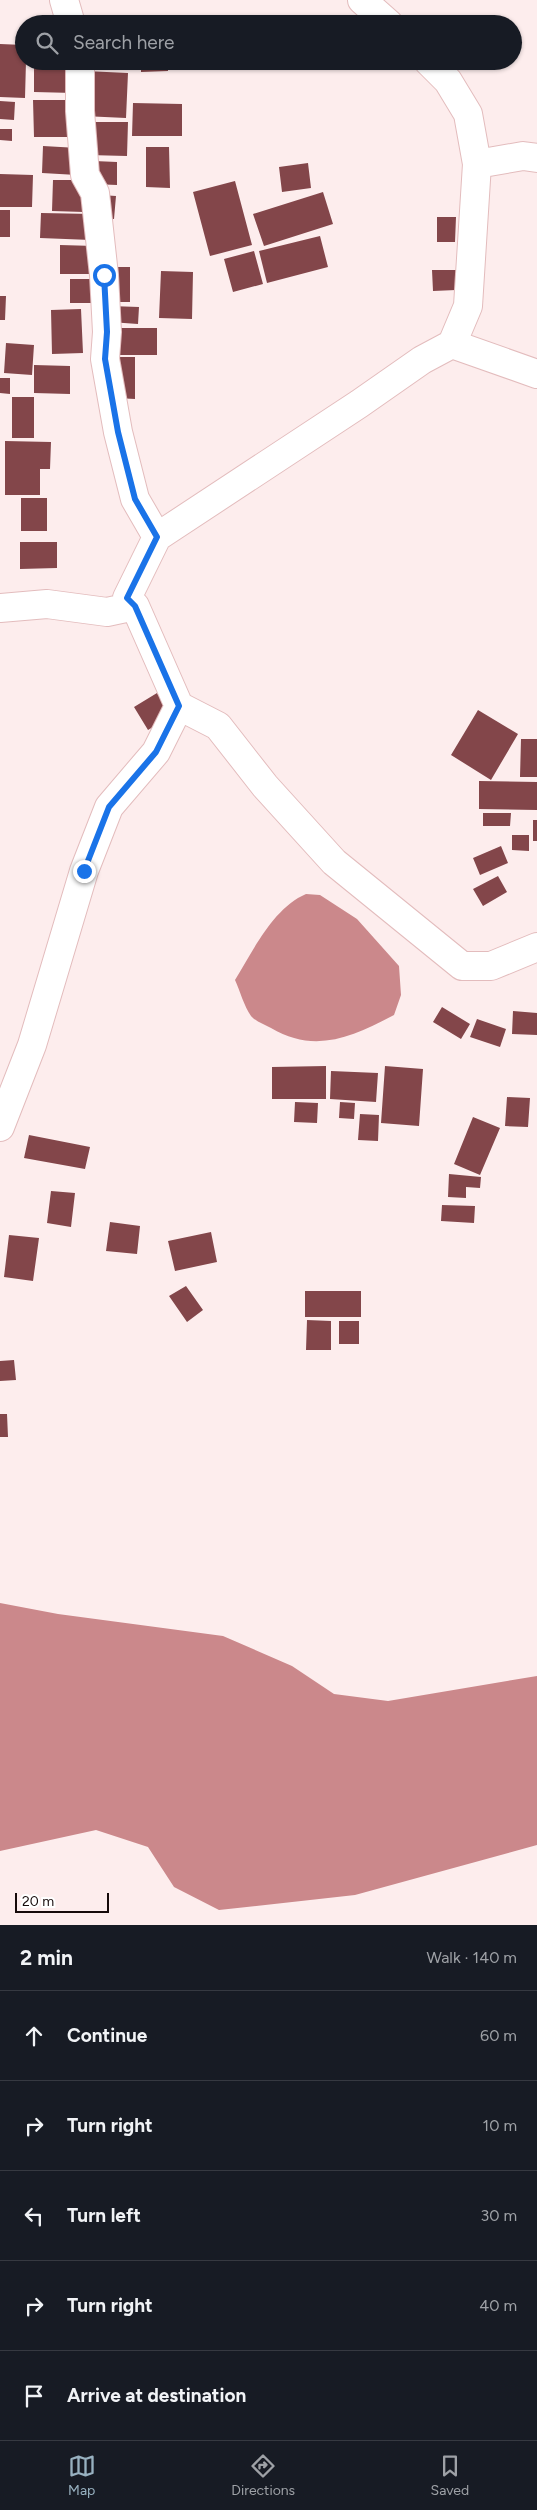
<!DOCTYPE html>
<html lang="en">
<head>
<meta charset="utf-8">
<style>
  :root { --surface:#171b24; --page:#242831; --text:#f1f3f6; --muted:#9ea1a6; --line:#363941; --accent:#98b1c0 }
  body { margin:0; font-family:Figtree,sans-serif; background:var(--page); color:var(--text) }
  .scale { position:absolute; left:15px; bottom:12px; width:94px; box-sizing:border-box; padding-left:5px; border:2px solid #160a0a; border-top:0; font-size:14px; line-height:18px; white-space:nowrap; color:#160a0a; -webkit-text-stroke:4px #fff; paint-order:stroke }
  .stop { position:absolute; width:15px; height:15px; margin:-11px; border:4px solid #1a73e8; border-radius:50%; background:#fff }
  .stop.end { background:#1a73e8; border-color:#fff; box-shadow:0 1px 5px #0008 }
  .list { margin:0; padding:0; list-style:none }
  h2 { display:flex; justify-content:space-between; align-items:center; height:65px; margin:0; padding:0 20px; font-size:21px }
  h2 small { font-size:16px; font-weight:400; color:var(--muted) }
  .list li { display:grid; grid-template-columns:32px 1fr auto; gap:15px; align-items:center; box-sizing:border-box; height:90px; padding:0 20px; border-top:1px solid var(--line) }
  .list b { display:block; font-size:19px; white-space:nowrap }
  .list em { font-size:16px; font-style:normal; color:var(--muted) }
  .icon { flex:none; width:28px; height:28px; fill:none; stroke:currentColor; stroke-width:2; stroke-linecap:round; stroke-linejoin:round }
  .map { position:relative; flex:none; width:537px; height:1925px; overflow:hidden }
  .search { position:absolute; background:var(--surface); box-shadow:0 1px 4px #0004; left:15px; right:15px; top:15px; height:55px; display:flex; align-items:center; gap:12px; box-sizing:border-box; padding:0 18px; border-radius:28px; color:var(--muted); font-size:19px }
  .sheet { height:515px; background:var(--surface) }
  nav { display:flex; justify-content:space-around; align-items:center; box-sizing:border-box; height:70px; border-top:1px solid var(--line); background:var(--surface); font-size:14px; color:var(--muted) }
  nav a { display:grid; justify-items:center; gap:2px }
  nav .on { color:var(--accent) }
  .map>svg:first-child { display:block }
  .water { fill:#cb888b }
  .building { fill:#83464a }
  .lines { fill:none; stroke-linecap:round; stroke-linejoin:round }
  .minor-casing { stroke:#e3bcbd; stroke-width:30 }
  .minor { stroke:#fff; stroke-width:28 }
  .route { stroke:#1a73e8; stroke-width:6 }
</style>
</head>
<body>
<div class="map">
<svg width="537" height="1925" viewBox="0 0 537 1925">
  <rect width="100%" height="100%" fill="#fdeded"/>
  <path class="water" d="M 306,894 L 320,895 L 357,919 L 399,966 L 401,995 L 394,1015 C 352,1037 315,1054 271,1028 C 265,1025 255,1021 251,1016 C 244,1006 240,991 235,980 C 253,951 273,908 306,894 Z
    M 0,1603 L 58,1614 L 223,1636 L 292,1666 L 334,1694 L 388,1701 L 537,1676 L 537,1845 L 355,1895 L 219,1910 L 174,1887 L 148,1847 L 96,1830 L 0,1851 Z"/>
  <path class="building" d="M 0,44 L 24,45 L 24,61 L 26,61 L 25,98 L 0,97 Z
    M 141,61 L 168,61 L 168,71 L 141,72 Z
    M 34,66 L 74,66 L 74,93 L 34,92 Z
    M 85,71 L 128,73 L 126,118 L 83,116 Z
    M 33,100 L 74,100 L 74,137 L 34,137 Z
    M 0,101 L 15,102 L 14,120 L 0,119 Z
    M 133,103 L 182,104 L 182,136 L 132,136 Z
    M 89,122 L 128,122 L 127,156 L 88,155 Z
    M 0,129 L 12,129 L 12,141 L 0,140 Z
    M 43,146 L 78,148 L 77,175 L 42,173 Z
    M 146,147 L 169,147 L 170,188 L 146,187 Z
    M 94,161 L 117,162 L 117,185 L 92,184 Z
    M 308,163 L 311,188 L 282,192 L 279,167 Z
    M 0,174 L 33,175 L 32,207 L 0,207 Z
    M 53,180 L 84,180 L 84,212 L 52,211 Z
    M 235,181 L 252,245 L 210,256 L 193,192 Z
    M 323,192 L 333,224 L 264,246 L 253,214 Z
    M 101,195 L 116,196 L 114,219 L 100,218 Z
    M 0,210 L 10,210 L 10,237 L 0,237 Z
    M 41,213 L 92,214 L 91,240 L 40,238 Z
    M 437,217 L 456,217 L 455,242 L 437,242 Z
    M 320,236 L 328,267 L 267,283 L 259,251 Z
    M 60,245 L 95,246 L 94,274 L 60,274 Z
    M 254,251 L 263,284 L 233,292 L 224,259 Z
    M 110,267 L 130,267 L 130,302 L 110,302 Z
    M 432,270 L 456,270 L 456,290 L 433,291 Z
    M 161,271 L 193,272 L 192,319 L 159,318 Z
    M 70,279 L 96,279 L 96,303 L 70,303 Z
    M 0,296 L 6,296 L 5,320 L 0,320 Z
    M 110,306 L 139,307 L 138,324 L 110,322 Z
    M 81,309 L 83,353 L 52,354 L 51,310 Z
    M 117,328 L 157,328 L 157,355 L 118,355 Z
    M 6,343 L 34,345 L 32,375 L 4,373 Z
    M 117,357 L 135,357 L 135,399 L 116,398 Z
    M 34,365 L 70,366 L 70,394 L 34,393 Z
    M 0,378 L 10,378 L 10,394 L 0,393 Z
    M 12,397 L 34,397 L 34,438 L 12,438 Z
    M 5,441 L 51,442 L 50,469 L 40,469 L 40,495 L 5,495 Z
    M 21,498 L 47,498 L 47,531 L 21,531 Z
    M 20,542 L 57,542 L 57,568 L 20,569 Z
    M 157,693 L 171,716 L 148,730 L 134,707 Z
    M 478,710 L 518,734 L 491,780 L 451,755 Z
    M 521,739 L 537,739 L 537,777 L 520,777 Z
    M 479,781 L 537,782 L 537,810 L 479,809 Z
    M 483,813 L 511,813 L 510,826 L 483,826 Z
    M 533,820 L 537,820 L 537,841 L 533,841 Z
    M 512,835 L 529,835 L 529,851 L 512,850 Z
    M 501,846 L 508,863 L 480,875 L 473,858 Z
    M 498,876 L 507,892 L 483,906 L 473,889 Z
    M 442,1007 L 470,1024 L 461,1039 L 433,1022 Z
    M 513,1011 L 537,1013 L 537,1035 L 512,1034 Z
    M 477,1019 L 506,1029 L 500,1047 L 470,1037 Z
    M 326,1066 L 326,1099 L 272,1099 L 272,1067 Z
    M 385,1066 L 423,1069 L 419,1126 L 381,1123 Z
    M 331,1071 L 378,1073 L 376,1102 L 330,1099 Z
    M 507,1097 L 530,1098 L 528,1127 L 505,1126 Z
    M 295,1102 L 318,1103 L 317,1123 L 294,1122 Z
    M 340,1102 L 355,1103 L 354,1119 L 339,1118 Z
    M 360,1114 L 379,1115 L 378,1141 L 358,1140 Z
    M 473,1117 L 500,1128 L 480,1175 L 454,1164 Z
    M 29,1135 L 90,1147 L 85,1169 L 24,1158 Z
    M 449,1174 L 481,1177 L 480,1188 L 466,1187 L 466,1198 L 448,1197 Z
    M 51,1191 L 75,1193 L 71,1227 L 47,1223 Z
    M 442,1205 L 475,1206 L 474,1223 L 441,1221 Z
    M 110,1222 L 140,1226 L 137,1254 L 106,1251 Z
    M 211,1232 L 217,1262 L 175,1271 L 168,1241 Z
    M 9,1235 L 39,1238 L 33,1281 L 4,1277 Z
    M 186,1286 L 203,1310 L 187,1322 L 169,1296 Z
    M 305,1291 L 361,1291 L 361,1317 L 305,1317 Z
    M 307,1320 L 331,1321 L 331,1350 L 306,1350 Z
    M 339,1321 L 359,1321 L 359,1344 L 339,1344 Z
    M 14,1360 L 16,1380 L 0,1381 L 0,1361 Z
    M 0,1414 L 7,1414 L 8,1437 L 0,1437 Z"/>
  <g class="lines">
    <g class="minor-casing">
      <path id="minor" d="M 64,0 L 71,24
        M 362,0 L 389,24
        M 80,61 L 80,111 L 85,175 L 95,193 L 104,275 L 107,332 L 105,359 L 118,432 L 135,499 L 157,537
        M 428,61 L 448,81 L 468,114 L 477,164 L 468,306 L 452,344 L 422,360 L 359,404 L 157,537 L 127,598 L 135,606 L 179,706 L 218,726 L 265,786 L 334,862 L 462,966 L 491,966 L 537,947
        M 477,164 L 523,156 L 537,158
        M 452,344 L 537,374
        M 0,608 L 47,604 L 107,612 L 135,606
        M 0,1127 L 32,1045 L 84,871 L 109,807 L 156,752 L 179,706"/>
    </g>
    <use href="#minor" class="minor"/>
  </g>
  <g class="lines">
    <path class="route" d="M 84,871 L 109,807 L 156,752 L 179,706 L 135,606 L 127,598 L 157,537 L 135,499 L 118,432 L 105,359 L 107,332 L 104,275"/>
  </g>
</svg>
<div class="scale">20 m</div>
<div class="stop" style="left:104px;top:275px"></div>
<div class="stop end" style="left:84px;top:871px"></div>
<div class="search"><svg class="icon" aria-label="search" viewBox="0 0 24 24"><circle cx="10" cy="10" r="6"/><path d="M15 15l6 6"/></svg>Search here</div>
</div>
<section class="sheet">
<h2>2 min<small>Walk · 140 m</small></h2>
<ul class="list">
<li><svg class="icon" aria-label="ahead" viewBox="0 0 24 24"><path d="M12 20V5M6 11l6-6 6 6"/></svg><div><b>Continue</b></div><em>60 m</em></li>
<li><svg class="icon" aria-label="right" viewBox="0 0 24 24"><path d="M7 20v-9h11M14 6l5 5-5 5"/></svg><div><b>Turn right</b></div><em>10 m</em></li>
<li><svg class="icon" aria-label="left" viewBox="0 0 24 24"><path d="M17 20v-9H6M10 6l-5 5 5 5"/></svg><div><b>Turn left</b></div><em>30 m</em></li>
<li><svg class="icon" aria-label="right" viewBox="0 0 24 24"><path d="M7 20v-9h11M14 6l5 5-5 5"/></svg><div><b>Turn right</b></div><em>40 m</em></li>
<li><svg class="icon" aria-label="arrive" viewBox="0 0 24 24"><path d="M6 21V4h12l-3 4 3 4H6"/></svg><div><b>Arrive at destination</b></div></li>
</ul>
</section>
<nav>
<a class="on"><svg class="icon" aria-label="map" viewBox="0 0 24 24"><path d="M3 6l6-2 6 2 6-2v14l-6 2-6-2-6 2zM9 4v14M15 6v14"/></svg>Map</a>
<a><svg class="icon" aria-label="directions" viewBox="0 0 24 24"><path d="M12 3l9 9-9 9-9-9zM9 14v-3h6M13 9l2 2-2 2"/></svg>Directions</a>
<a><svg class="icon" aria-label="saved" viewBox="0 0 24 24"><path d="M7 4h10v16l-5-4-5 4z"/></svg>Saved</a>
</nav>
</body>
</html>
